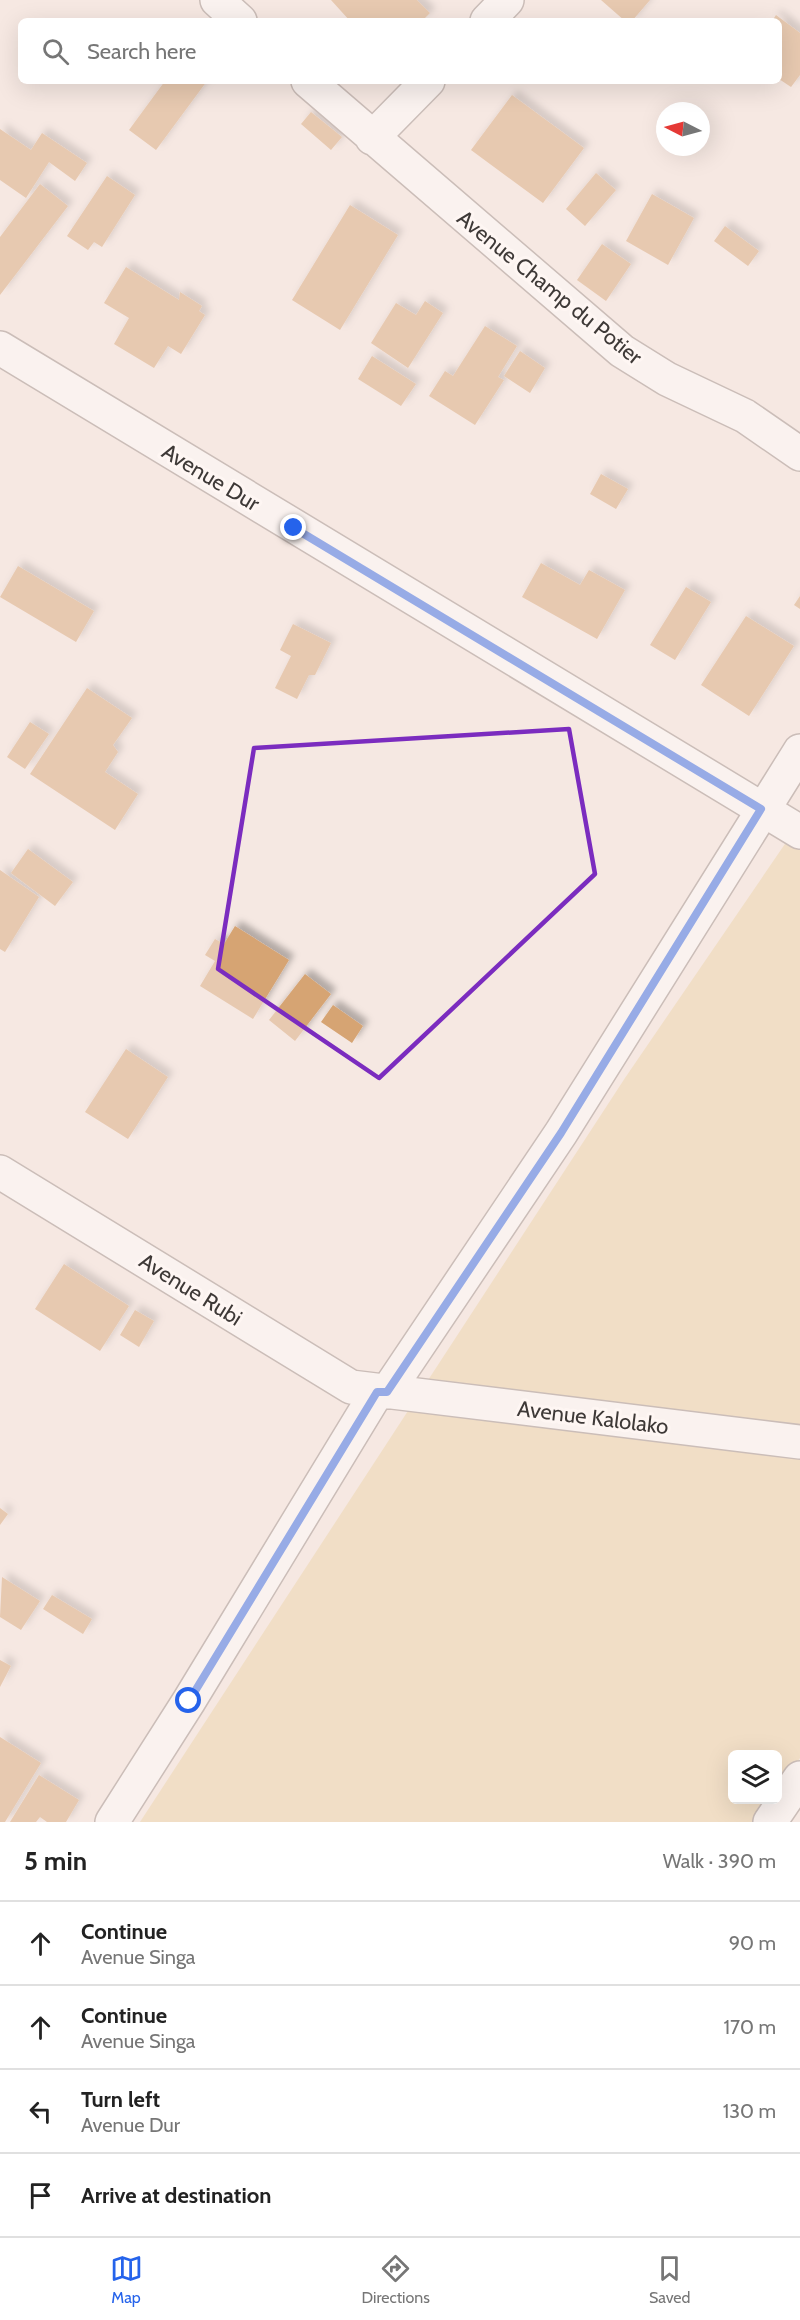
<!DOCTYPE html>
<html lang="en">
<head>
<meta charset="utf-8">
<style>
  :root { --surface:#fff; --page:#f2f2f2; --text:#222; --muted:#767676; --line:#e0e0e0; --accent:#2563eb }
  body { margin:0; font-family:Cabin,sans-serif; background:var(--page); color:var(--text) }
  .controls { position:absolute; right:18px; bottom:18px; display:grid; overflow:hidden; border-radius:9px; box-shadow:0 6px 24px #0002 }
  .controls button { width:54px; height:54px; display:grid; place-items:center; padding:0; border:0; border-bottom:2px solid var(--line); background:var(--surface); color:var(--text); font:30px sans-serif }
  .compass { position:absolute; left:656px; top:102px; width:54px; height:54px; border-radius:50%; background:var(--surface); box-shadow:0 6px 24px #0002; rotate:276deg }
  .stop { position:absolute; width:18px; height:18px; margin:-14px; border:4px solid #2563eb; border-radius:50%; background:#fff }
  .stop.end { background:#2563eb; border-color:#fff; box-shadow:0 2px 6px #0008 }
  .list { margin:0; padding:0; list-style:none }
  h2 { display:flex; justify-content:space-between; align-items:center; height:78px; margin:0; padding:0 24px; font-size:26px }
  h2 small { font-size:20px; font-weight:400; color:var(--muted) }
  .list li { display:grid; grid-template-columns:39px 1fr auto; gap:18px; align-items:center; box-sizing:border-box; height:84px; padding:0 24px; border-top:2px solid var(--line) }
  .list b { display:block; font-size:22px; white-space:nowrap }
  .list p { margin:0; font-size:20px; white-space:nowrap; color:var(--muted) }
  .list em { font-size:20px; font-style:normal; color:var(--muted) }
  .icon { flex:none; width:33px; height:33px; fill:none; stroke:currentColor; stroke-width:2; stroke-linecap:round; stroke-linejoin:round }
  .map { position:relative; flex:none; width:800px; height:1822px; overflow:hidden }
  .search { position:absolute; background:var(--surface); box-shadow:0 6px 24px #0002; left:18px; right:18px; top:18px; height:66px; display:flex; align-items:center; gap:15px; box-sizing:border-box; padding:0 21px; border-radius:9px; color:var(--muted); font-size:22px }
  .sheet { height:414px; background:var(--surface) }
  nav { display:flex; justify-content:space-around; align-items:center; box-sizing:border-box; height:84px; border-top:2px solid var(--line); background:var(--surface); font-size:16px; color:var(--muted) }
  nav a { display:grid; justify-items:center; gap:3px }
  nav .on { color:var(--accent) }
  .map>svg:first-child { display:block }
  .green { fill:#ebd3a4 }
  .building { fill:#d6a473; filter:url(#shadow) }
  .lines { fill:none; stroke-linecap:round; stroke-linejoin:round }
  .minor-casing { stroke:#978b86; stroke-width:36 }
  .minor { stroke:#fff; stroke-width:33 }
  .route { stroke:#2563eb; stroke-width:8 }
  .marked { fill:none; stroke:#7b2cbf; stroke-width:4.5; stroke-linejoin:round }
  .labels { text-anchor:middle; stroke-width:6; stroke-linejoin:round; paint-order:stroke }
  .street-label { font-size:22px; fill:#3e3937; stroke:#fef6f3 }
</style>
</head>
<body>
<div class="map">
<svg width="800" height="1822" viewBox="0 0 800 1822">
  <defs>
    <filter id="shadow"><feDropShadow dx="5.5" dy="-5.5" stdDeviation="3" flood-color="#0004"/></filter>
  </defs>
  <rect width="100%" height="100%" fill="#f5e8e2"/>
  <path class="green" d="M 800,822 L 800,1758 L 778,1791 L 778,1754 L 732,1754 L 732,1800 L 772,1800 L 757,1822 L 140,1822 L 625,1078 Z"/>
  <path class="building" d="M 331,0 L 417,0 L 430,13 L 422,21 L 350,21 Z
    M 601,0 L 650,0 L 632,21 L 625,21 Z
    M 776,15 L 800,33 L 800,75 L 791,87 L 779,79 L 779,21 L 772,21 Z
    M 165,81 L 207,81 L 156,150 L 129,130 Z
    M 512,95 L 584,148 L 543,203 L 471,150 Z
    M 311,112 L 342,137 L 331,150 L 301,124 Z
    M 0,129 L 31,150 L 42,133 L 87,163 L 75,181 L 49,162 L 26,198 L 0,180 Z
    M 596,173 L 616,190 L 585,226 L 566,209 Z
    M 107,176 L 135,195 L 102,247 L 94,242 L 88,250 L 67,236 Z
    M 40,184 L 68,206 L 0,295 L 0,237 Z
    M 652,194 L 694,218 L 668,265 L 626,241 Z
    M 350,205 L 398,235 L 340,330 L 292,300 Z
    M 725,226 L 759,251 L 748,266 L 714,241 Z
    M 602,244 L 631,264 L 606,301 L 577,280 Z
    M 126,267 L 179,300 L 180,292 L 202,306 L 199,311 L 205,315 L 181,354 L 168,346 L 154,368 L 114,344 L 129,318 L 104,303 Z
    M 425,301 L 443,313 L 408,368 L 371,343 L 396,303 L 416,315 Z
    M 485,326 L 517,346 L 498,377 L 504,380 L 475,425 L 429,396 L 445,371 L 453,376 Z
    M 520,351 L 545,368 L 530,393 L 504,376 Z
    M 372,356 L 416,384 L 401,406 L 358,379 Z
    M 601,474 L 628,489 L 616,509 L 590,494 Z
    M 541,563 L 580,585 L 589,570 L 625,590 L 597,639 L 522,597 Z
    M 18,566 L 94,611 L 76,642 L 0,597 Z
    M 686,587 L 711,602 L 675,660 L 650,645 Z
    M 800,596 L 800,609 L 794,605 Z
    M 746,616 L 794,646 L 749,716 L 701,685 Z
    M 293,624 L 331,643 L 315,675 L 309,675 L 297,699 L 275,688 L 291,656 L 280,650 Z
    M 87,688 L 132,718 L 113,745 L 118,752 L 105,772 L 138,794 L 115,830 L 30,774 Z
    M 30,722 L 49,734 L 25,769 L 7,757 Z
    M 28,849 L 73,882 L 55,906 L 11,873 Z
    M 0,870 L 39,897 L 5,952 L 0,949 Z
    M 235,926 L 289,960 L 253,1019 L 200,986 L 215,961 L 205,955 L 215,939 L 224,944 Z
    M 305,974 L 331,994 L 295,1041 L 269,1020 Z
    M 333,1005 L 363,1026 L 352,1043 L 321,1022 Z
    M 126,1049 L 168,1077 L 128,1139 L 85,1112 Z
    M 64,1264 L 129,1306 L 100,1351 L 35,1309 Z
    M 135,1310 L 154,1321 L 139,1347 L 120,1335 Z
    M 0,1508 L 8,1514 L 0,1525 Z
    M 2,1577 L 40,1601 L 21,1630 L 0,1617 Z
    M 52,1595 L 92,1619 L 83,1634 L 43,1609 Z
    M 0,1660 L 11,1666 L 0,1687 Z
    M 0,1737 L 41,1763 L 5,1822 L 0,1822 Z
    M 39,1775 L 79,1800 L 66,1822 L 47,1822 L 40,1817 L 36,1822 L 10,1822 Z"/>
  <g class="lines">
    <g class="minor-casing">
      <path id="minor" d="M 217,0 L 240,21
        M 487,21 L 507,0
        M 308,81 L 622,351 L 667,379 L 745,416 L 800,454
        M 372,138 L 428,81
        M 0,348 L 800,832
        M 0,1172 L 351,1387 L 800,1442
        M 387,1392 L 561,1133 L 800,751
        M 112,1822 L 189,1701 L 377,1392
        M 770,1822 L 800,1778"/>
    </g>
    <use href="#minor" class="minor"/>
  </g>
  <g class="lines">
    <path class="route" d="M 189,1701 L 377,1392 L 387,1392 L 561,1133 L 761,809 L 294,528"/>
  </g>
  <path d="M0 0H800V1822H0ZM 569,729 L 595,874 L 379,1078 L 218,969 L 254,748 Z" fill="#f5e8e2" fill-opacity=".55" fill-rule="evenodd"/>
  <path class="marked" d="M 569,729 L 595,874 L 379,1078 L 218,969 L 254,748 Z"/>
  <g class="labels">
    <g class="street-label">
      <text transform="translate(550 287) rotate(39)" y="8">Avenue Champ du Potier</text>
      <text transform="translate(211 477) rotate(31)" y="8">Avenue Dur</text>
      <text transform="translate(191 1289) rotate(32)" y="8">Avenue Rubi</text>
      <text transform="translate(593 1417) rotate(7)" y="8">Avenue Kalolako</text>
    </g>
  </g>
</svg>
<div class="controls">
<button><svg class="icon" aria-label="layers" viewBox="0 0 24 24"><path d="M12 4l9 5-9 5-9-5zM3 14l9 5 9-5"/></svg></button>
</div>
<svg class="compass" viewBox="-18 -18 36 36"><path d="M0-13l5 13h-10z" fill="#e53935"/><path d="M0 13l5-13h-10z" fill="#767676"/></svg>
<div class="stop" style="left:189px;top:1701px"></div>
<div class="stop end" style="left:294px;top:528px"></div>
<div class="search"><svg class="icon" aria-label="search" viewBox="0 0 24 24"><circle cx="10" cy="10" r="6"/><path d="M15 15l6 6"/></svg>Search here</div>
</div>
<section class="sheet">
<h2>5 min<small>Walk · 390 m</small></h2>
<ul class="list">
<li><svg class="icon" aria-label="ahead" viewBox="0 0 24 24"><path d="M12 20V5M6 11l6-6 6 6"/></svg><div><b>Continue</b><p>Avenue Singa</p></div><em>90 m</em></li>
<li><svg class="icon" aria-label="ahead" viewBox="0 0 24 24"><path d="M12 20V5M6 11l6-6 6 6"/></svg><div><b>Continue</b><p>Avenue Singa</p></div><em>170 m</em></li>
<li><svg class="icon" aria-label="left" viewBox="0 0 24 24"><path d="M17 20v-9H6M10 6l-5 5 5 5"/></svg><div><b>Turn left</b><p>Avenue Dur</p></div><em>130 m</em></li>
<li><svg class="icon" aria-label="arrive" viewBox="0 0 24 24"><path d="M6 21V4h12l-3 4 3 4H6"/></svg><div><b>Arrive at destination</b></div></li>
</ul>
</section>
<nav>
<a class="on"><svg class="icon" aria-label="map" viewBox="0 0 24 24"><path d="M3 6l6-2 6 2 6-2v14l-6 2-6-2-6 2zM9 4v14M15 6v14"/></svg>Map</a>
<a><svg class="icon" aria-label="directions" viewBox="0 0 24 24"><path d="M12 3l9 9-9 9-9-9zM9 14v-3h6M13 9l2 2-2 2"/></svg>Directions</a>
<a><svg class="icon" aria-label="saved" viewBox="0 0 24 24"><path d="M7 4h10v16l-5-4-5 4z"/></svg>Saved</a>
</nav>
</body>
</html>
